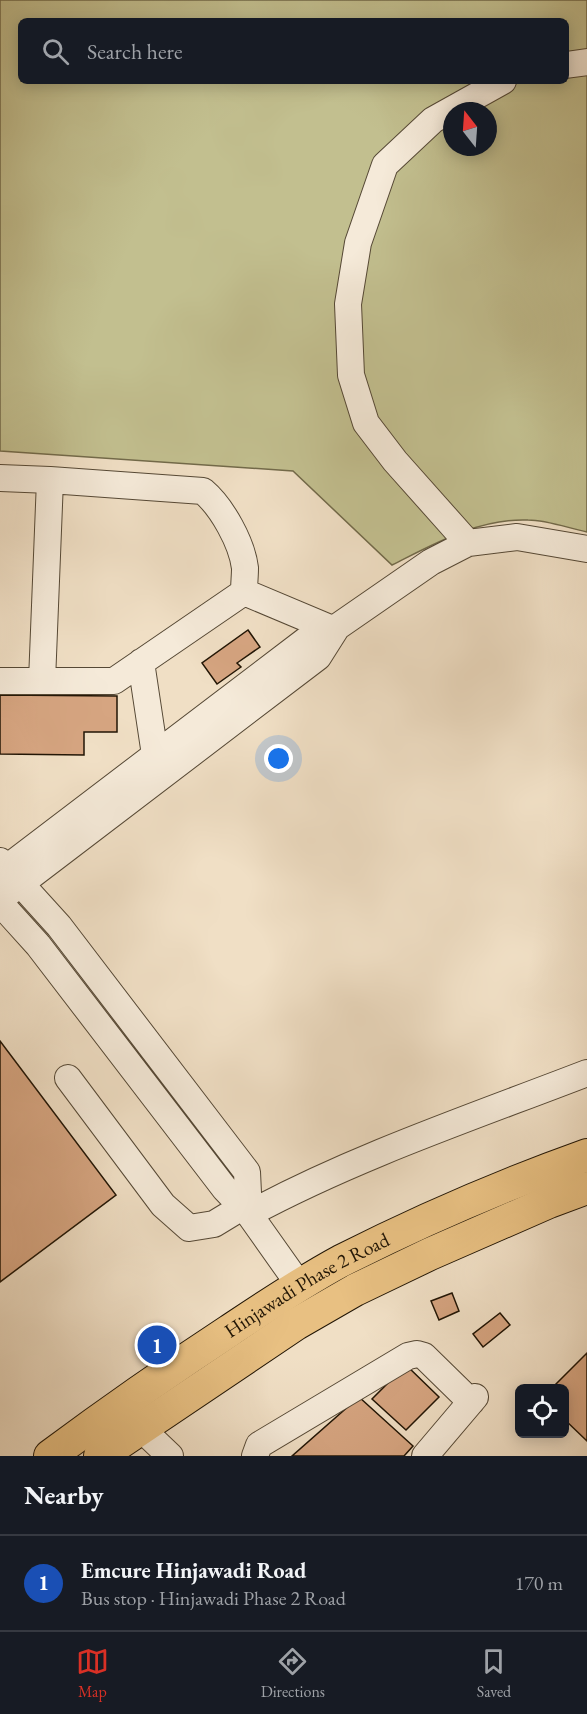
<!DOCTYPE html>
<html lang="en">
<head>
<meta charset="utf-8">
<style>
  :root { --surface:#171b24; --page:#242831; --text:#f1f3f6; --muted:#9ea1a6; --line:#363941; --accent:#d93025 }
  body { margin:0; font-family:"EB Garamond",serif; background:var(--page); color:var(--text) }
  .controls { position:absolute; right:18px; bottom:18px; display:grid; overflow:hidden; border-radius:9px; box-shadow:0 3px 15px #0003 }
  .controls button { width:54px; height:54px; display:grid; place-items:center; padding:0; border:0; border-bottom:2px solid var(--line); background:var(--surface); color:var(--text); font:30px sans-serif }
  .compass { position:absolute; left:443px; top:102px; width:54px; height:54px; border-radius:50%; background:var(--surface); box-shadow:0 3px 15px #0003; rotate:343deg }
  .you { position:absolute; left:279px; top:759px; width:21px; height:21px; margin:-15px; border:4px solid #fff; border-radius:50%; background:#1a73e8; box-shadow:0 0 0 9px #1a73e833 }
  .badge { display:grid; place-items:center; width:39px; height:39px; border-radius:50%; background:var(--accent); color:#fff; font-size:20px; font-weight:700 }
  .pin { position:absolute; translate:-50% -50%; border:3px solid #fff; box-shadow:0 2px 6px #0006 }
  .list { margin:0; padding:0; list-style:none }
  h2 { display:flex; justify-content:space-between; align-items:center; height:78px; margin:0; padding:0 24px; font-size:26px }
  h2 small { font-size:20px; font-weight:400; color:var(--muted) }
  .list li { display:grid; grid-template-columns:39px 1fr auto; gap:18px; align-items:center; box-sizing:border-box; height:96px; padding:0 24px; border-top:2px solid var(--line) }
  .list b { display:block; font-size:22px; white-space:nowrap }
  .list p { margin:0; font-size:20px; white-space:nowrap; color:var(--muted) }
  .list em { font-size:20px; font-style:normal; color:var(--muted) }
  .icon { flex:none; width:33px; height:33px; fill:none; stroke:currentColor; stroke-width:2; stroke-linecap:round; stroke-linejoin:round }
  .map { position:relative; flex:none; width:587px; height:1456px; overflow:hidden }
  .search { position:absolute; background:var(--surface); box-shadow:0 3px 15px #0003; left:18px; right:18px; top:18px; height:66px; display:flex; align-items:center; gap:15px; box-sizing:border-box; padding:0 21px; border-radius:9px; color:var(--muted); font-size:22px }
  .sheet { height:174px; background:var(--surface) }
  nav { display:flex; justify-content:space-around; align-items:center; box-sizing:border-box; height:84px; border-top:2px solid var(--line); background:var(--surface); font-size:16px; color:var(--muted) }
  nav a { display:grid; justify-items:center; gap:3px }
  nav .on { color:var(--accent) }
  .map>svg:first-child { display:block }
  .green { fill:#c2bf8f; stroke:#726a4a; stroke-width:1.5; fill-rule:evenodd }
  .building { fill:#d6a581; stroke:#211505; stroke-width:1.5 }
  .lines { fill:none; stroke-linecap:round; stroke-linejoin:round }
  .minor-casing { stroke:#554835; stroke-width:28 }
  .major-casing { stroke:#211505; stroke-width:34 }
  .minor { stroke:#f5ead9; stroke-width:26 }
  .major { stroke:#e8c082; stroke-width:32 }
  .labels { text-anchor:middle; stroke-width:5; stroke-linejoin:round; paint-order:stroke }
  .street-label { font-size:20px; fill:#211505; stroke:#f5ead9 }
</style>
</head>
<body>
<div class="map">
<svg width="587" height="1456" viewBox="0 0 587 1456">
  <rect width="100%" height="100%" fill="#f0dfc5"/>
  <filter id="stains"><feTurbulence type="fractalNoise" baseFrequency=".00333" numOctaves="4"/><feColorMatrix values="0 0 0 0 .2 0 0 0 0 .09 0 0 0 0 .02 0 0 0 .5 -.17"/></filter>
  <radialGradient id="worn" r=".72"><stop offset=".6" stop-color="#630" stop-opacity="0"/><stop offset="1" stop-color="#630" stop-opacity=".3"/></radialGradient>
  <path class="green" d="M 0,0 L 587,0 L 587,532 C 568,528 547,520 528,520 C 479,518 434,544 392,565 L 293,471 L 0,451 ZM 21,21 L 566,21 L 566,81 L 21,81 ZM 452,111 L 488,111 L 488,147 L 452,147 Z"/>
  <path class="building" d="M 248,630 L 260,647 L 237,663 L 241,667 L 217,684 L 202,663 Z
    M 0,695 L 117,696 L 117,732 L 84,732 L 84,755 L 0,754 Z
    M 0,1041 L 116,1195 L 0,1282 Z
    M 452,1293 L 459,1311 L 439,1320 L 431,1301 Z
    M 500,1313 L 510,1325 L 483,1347 L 473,1334 Z
    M 587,1353 L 587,1441 L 564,1419 L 564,1388 L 552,1388 Z
    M 406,1365 L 439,1397 L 406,1430 L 372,1399 Z
    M 359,1397 L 413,1446 L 404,1456 L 292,1456 Z"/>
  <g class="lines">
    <g class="minor-casing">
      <path id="minor" d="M 566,65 L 587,62
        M 0,478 L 50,480 L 42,681
        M 50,480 L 203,491 C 222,507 242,543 245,568 C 245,576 244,584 244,592
        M 468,543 L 395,461 L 366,423 L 351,375 L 348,304 L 358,243 L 385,165 L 433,120 L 503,81
        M 141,662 L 155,755
        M 0,681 L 114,681 L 244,592 L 332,629
        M 0,861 L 59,926 L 247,1172 L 249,1214
        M 0,873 L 305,641 L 337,627 L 431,562 L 468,543 L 517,537 L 587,549
        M 7,894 L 318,657 L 337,627
        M 0,903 L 38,945 L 225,1189 L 249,1214 L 300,1286
        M 68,1078 L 163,1205 L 189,1228 L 214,1224 L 242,1207
        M 249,1214 C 357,1156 473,1117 587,1073
        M 128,1416 L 170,1456
        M 255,1456 L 259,1445 L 408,1356 L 417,1354 L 424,1356 L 471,1402
        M 425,1456 L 475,1397"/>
    </g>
    <g class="major-casing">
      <g id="major">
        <path id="s1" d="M 50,1456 C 108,1413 168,1371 229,1331 C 265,1307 302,1282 341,1261 C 420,1221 503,1185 587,1155"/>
        <path d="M 100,1456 L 296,1324 L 355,1290 L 430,1254 L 549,1202 L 587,1188"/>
      </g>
    </g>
    <use href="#minor" class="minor"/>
    <use href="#major" class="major"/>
  </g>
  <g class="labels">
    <g class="street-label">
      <text dy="7" stroke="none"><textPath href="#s1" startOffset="309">Hinjawadi Phase 2 Road</textPath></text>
    </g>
  </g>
  <rect width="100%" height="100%" filter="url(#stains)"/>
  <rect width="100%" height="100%" fill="url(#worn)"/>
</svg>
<div class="controls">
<button><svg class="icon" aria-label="locate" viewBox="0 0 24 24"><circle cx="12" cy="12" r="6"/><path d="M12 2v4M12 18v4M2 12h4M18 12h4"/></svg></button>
</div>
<svg class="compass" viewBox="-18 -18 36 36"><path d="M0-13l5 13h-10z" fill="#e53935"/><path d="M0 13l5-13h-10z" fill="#9ea1a6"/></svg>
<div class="you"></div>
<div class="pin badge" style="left:157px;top:1345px;background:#1a4fb4">1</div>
<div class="search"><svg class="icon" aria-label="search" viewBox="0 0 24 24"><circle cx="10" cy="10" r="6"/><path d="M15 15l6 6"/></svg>Search here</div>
</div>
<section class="sheet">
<h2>Nearby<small></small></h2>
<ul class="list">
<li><span class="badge" style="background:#1a4fb4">1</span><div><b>Emcure Hinjawadi Road</b><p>Bus stop · Hinjawadi Phase 2 Road</p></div><em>170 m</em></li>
</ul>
</section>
<nav>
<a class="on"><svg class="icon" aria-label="map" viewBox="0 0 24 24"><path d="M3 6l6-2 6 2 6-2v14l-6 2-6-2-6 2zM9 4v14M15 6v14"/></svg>Map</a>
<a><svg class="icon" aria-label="directions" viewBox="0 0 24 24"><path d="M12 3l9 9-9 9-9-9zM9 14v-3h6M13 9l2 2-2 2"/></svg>Directions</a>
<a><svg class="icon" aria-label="saved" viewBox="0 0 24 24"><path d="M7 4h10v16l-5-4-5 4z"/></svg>Saved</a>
</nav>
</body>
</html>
